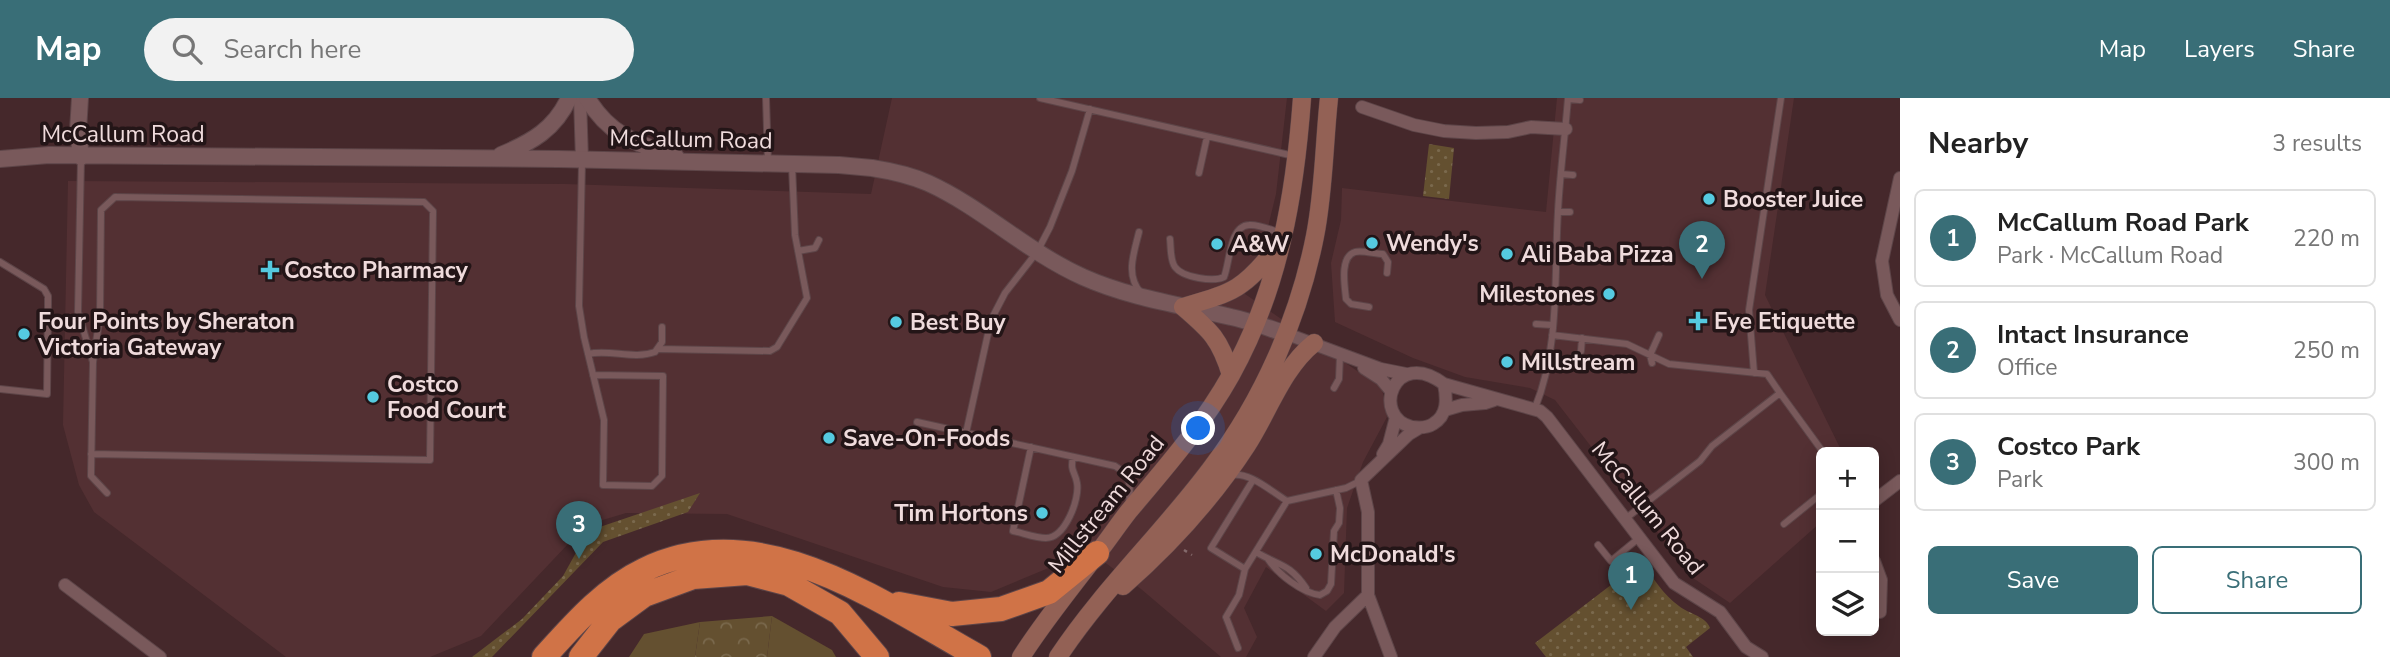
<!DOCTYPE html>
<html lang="en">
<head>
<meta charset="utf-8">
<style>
  :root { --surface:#fff; --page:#f2f2f2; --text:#222; --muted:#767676; --line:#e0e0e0; --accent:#396e77 }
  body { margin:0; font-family:"Nunito Sans",sans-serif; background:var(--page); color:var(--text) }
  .controls { position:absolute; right:21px; bottom:21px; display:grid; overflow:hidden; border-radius:10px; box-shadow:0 4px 18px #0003 }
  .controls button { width:63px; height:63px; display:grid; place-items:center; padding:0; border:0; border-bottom:2px solid var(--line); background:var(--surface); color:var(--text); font:35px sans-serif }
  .you { position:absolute; left:1199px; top:331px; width:24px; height:24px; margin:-18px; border:5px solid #fff; border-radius:50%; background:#1a73e8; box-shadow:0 0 0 10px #1a73e833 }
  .badge { display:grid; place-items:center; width:46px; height:46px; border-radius:50%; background:var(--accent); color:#fff; font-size:23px; font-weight:700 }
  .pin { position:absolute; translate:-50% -58px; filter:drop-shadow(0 2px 4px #0008) }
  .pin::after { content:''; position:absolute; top:37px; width:24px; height:21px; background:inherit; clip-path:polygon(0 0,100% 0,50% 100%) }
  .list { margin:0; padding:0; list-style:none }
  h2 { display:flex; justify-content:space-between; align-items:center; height:91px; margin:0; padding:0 28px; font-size:30px }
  h2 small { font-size:23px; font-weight:400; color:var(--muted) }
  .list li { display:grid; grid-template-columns:46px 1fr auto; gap:21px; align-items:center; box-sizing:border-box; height:98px; margin:0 14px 14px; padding:0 14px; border:2px solid var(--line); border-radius:10px }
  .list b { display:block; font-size:26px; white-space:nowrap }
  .list p { margin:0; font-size:23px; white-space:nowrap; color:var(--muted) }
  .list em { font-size:23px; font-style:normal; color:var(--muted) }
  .actions { display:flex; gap:14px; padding:21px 28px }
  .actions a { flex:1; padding:16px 0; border:2px solid var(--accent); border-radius:10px; text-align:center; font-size:24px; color:var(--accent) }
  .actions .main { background:var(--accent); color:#fff }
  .icon { flex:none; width:38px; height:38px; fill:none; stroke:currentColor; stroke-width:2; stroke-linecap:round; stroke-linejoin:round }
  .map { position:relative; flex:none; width:1900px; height:559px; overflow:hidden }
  header { display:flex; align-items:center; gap:42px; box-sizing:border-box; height:98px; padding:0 35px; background:var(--accent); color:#fff }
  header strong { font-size:33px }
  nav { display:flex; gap:38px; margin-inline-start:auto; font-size:24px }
  .search { width:490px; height:63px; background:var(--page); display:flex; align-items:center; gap:18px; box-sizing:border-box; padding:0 24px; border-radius:38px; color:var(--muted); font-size:26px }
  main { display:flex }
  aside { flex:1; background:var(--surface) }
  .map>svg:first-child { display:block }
  .built { fill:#533033 }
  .grass { fill:#645030 }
  .forest { fill:url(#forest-crowns) }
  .park { fill:url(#park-dots) }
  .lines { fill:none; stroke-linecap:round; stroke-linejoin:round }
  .service-casing { stroke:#5d4548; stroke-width:8 }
  .minor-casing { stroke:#5d4548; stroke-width:14 }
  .tertiary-casing { stroke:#5d4548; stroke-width:18 }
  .secondary-casing { stroke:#5d4548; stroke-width:19 }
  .motorway-casing { stroke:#5d4548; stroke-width:26 }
  .path { stroke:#846a6c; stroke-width:2.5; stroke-dasharray:3.5 5; stroke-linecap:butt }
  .service { stroke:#79595b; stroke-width:6 }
  .minor { stroke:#79595b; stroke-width:12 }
  .tertiary { stroke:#79595b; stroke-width:16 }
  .secondary { stroke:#936155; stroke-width:18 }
  .motorway { stroke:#d07347; stroke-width:24 }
  .poi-dot { fill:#55cae0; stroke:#231517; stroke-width:2.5 }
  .labels { text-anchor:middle; stroke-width:7; stroke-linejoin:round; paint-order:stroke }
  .street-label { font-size:23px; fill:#efdbdc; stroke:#231517 }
  .poi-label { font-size:23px; font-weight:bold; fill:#efdbdc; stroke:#231517; text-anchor:start }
</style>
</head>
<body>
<header>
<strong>Map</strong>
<div class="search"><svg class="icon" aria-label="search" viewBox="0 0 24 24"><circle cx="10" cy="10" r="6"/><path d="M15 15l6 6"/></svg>Search here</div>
<nav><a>Map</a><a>Layers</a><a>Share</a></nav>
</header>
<main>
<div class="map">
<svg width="1900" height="559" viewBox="0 0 1900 559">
  <defs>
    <pattern id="forest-crowns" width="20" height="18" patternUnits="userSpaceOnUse" patternTransform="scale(1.75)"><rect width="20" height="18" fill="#645030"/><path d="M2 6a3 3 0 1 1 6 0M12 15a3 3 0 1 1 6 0" fill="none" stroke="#7a694d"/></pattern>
    <pattern id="park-dots" width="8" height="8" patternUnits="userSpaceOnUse" patternTransform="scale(1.75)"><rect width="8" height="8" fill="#645030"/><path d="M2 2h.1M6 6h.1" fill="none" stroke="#7a694d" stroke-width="1.8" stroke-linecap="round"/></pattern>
  </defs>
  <rect width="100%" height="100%" fill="#45282b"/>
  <path class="built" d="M 892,0 L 1287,0 L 1276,96 L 1256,178 L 1245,196 L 1382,290 L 1387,319 L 1363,364 L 1347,410 L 1344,495 L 1326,513 L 1266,469 L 1244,510 L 1257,539 L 1246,559 L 1221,559 L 1141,491 L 1092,455 L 1063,464 L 991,494 L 943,489 L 727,416 L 626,415 L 586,427 L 481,538 L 430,559 L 286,559 L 94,414 L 79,387 L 63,327 L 68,83 L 565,86 L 871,96 Z
    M 1557,0 L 1794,0 L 1765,197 L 1842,354 L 1821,354 L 1821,424 L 1730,505 L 1693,480 L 1555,302 L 1530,290 L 1465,279 L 1413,260 L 1335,224 L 1331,165 L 1341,122 L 1342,90 L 1546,114 Z"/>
  <path class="grass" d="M 772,518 L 832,552 L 836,559 L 767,559 Z
    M 700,524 L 695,559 L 629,559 L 644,536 Z"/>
  <path class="forest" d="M 772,518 L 767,559 L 695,559 L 700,524 Z"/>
  <path class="park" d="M 1429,46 L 1454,50 L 1449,101 L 1423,98 Z
    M 700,395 L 688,414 L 603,444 L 492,559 L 472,559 L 522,521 L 563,478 L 588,433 Z
    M 1641,464 C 1653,479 1663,497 1679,508 C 1689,516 1706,518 1710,530 L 1686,549 L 1693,559 L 1546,559 L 1535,545 Z"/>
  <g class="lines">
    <g class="service-casing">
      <path id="service" d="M 766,0 L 768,63
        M 1040,0 L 1294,58
        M 1568,1 L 1580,2
        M 81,61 L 78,214 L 93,264 L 91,378 L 107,395
        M 582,64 L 579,208 L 584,239 L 604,322 L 603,387 L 652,388 L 662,378 L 663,278 L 593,277
        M 1199,75 L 1207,39
        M 1561,76 L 1573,77
        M 1558,114 L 1570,114
        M 1139,134 C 1134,155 1125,177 1141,195
        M 1170,141 C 1171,150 1170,162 1175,169 C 1183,180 1214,184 1224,179 C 1230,165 1229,128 1249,127 C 1259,126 1271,132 1281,135
        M 798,153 L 815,150 L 819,142
        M 0,164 L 44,191 L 48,198 L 48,207 L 47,296 L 0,291
        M 1369,209 L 1351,206 L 1346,201 C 1345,189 1339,159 1355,154 C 1362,152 1375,156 1383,156 L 1388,164 L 1387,175
        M 1536,226 L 1552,227
        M 1552,237 L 1627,246 L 1669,266 L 1767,276 L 1780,295 L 1712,348 L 1700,363 L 1625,421
        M 659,251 L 770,253 L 777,249 L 807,200 L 795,137 L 792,68
        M 1581,253 L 1582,240
        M 588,256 C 611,251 633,262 655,254 L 662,244 L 662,229
        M 1652,265 L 1650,257 L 1659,237
        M 1754,275 L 1749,212 L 1781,0
        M 1334,290 L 1339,281 L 1340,257
        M 1780,295 L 1823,354
        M 1535,310 C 1560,249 1554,178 1558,113 C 1560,75 1565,38 1568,0
        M 917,324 L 1115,368 C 1131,377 1131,389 1129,405
        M 966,335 L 991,222 L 1005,195 L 1037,154 L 1050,129 L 1072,73 L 1090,11
        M 1031,349 L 1013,433 C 1023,435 1036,440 1046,440 C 1065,440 1080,401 1077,385 C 1075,373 1070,374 1073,359
        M 91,356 L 430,362 L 433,113 L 424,104 L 115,99 L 101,112 L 100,218 L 93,264
        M 1229,378 C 1247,371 1272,394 1287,403
        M 1253,382 L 1211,450 L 1245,471 L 1287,403 L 1346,390 L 1360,383
        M 1784,426 L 1821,396
        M 1598,447 L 1611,463 L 1639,440
        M 1256,454 C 1279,468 1289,465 1306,490
        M 1268,461 C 1278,476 1302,495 1320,497 L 1327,493 L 1331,486 L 1334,433 L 1339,425 L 1340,410 L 1336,392
        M 1238,550 L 1226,519 L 1239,497 L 1245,471"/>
    </g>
    <g class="minor-casing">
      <path id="minor" d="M 580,0 L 582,62
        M 1362,9 L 1414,27 L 1444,33 L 1476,35 L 1508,34 L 1531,29 L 1566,31
        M 1900,80 L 1882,163 L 1887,197 L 1900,222
        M 1287,236 L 1381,271 L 1406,276
        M 1364,270 L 1381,281 L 1391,293
        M 1444,286 C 1447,301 1448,317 1433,326 C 1427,330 1420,330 1412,329 C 1370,319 1394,248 1444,286 L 1540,313 L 1547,319 L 1674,485 L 1720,514 L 1746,549 L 1762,559
        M 1445,312 L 1462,307 L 1485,305 L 1494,302
        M 1383,356 L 1389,346 L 1396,319
        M 1874,403 L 1900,383
        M 1874,463 L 1881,482 L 1880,514
        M 65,487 L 160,559
        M 1314,559 L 1335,529 L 1368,497
        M 1391,559 L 1368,497 L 1368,414 L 1361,382 L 1409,336 L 1419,330"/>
    </g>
    <g class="tertiary-casing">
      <path id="tertiary" d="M 80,0 L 78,33 L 81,59
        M 587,0 C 610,38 636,45 676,59
        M 501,57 C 532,44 555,31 569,0
        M 0,61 L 49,57 L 558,61 L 839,67 L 872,70 C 891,73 910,77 928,85 C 983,110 1027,154 1083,179 C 1130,200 1181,207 1231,219 C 1250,223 1268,230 1287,236"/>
    </g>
    <g class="secondary-casing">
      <path id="secondary" d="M 1183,209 C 1234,194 1243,192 1277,149
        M 1183,209 C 1211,233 1220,241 1231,277
        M 1123,488 C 1171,446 1212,401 1247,347 C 1269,313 1282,271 1314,245
        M 1021,559 C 1044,523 1071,490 1097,456 C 1108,442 1118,427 1129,413 C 1166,369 1203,327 1231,277 C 1279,191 1295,97 1302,0
        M 1058,559 C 1103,491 1163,435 1212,369 C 1263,302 1299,219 1315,138 C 1324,93 1324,46 1329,0"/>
    </g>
    <g class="motorway-casing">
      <path id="motorway" d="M 899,506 L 952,516 L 1001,511 L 1049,494 L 1097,455
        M 544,559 C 573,527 604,491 644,472 C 760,415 880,504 979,559
        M 581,559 L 610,522 L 644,497 L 693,479 L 747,475 L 789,486 L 840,515 L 877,559"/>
    </g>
    <path class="path" d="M 1184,452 L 1192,457"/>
    <use href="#service" class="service"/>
    <use href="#minor" class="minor"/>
    <use href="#tertiary" class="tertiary"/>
    <use href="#secondary" class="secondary"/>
    <use href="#motorway" class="motorway"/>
  </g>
  <g class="poi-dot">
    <circle cx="1709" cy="101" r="7"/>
    <circle cx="1372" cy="145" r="7"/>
    <circle cx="1217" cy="146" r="7"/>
    <circle cx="1507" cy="156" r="7"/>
    <path d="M266.5 161.5h7v7h7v7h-7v7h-7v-7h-7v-7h7z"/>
    <circle cx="1609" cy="196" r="7"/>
    <path d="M1694.5 212.5h7v7h7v7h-7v7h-7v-7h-7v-7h7z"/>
    <circle cx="896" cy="224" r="7"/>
    <circle cx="24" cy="236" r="7"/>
    <circle cx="1507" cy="264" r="7"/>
    <circle cx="373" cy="299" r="7"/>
    <circle cx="829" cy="340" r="7"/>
    <circle cx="1042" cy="415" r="7"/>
    <circle cx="1316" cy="456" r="7"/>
  </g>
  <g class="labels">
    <g class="street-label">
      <text x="123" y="44">McCallum Road</text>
      <text transform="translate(691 41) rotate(1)" y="8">McCallum Road</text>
      <text transform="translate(1106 406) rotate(-51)" y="8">Millstream Road</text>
      <text transform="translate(1648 410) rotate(51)" y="8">McCallum Road</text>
    </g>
    <g class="poi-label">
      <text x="1723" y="109">Booster Juice</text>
      <text x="1386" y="153">Wendy's</text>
      <text x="1231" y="154">A&amp;W</text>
      <text x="1521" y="164">Ali Baba Pizza</text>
      <text x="284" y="180">Costco Pharmacy</text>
      <text x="1595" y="204" text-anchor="end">Milestones</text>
      <text x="38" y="231">Four Points by Sheraton<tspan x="38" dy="26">Victoria Gateway</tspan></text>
      <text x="1714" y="231">Eye Etiquette</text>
      <text x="910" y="232">Best Buy</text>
      <text x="1521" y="272">Millstream</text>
      <text x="387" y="294">Costco<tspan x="387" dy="26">Food Court</tspan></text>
      <text x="843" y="348">Save-On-Foods</text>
      <text x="1028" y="423" text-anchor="end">Tim Hortons</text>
      <text x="1330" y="464">McDonald's</text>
    </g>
  </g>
</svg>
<div class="controls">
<button>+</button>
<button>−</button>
<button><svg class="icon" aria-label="layers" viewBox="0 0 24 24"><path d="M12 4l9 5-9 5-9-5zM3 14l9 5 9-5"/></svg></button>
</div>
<div class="you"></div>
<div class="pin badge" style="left:1631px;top:512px">1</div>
<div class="pin badge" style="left:1702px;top:181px">2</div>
<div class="pin badge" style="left:579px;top:461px">3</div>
</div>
<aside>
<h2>Nearby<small>3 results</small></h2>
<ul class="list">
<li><span class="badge">1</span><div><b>McCallum Road Park</b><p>Park · McCallum Road</p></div><em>220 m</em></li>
<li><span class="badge">2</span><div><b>Intact Insurance</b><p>Office</p></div><em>250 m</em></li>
<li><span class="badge">3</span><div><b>Costco Park</b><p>Park</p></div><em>300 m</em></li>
</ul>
<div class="actions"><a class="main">Save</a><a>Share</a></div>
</aside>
</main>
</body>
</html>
